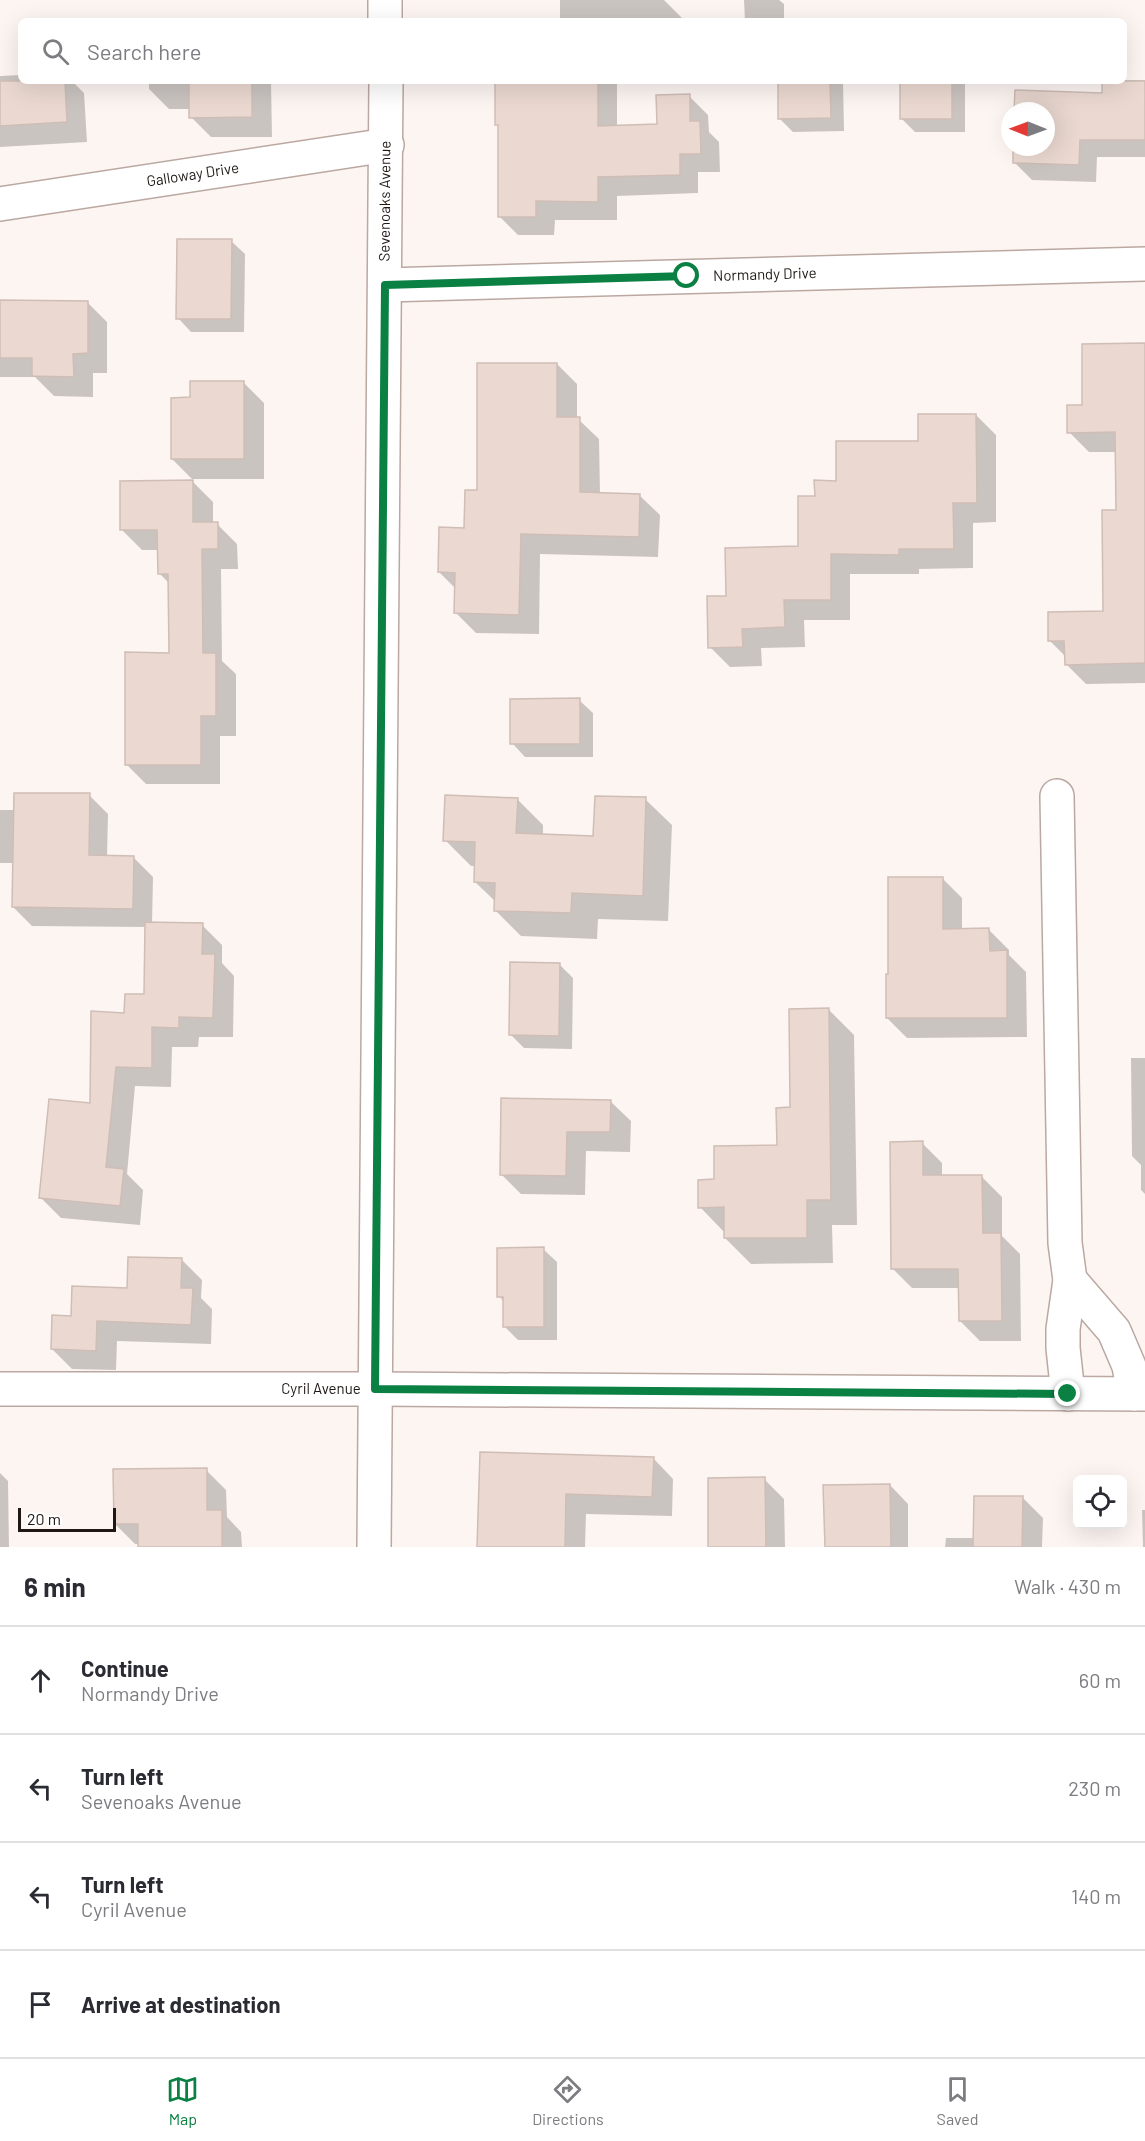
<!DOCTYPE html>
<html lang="en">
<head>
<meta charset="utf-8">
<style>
  :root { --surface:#fff; --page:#f7f7f7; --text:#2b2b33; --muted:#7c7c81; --line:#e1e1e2; --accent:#0b8043 }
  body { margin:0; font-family:Barlow,sans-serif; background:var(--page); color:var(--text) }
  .controls { position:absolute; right:18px; bottom:18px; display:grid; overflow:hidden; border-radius:9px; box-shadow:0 6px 24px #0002 }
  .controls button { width:54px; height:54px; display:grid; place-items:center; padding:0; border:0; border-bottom:2px solid var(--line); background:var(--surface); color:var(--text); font:30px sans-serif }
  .compass { position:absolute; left:1001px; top:102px; width:54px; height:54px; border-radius:50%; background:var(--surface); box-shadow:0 6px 24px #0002; rotate:271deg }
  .scale { position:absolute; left:18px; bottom:15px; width:98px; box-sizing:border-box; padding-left:6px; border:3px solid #1e1815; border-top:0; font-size:16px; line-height:21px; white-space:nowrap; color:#1e1815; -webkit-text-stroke:4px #fff; paint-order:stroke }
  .stop { position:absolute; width:18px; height:18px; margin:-14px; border:4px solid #0b8043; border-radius:50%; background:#fff }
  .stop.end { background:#0b8043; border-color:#fff; box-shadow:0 2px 6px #0008 }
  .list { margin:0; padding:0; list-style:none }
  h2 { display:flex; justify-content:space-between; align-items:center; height:78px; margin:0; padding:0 24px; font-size:26px }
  h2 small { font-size:20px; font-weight:400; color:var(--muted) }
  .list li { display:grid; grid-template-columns:39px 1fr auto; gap:18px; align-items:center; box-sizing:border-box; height:108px; padding:0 24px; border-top:2px solid var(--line) }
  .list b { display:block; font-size:22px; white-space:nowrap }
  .list p { margin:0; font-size:20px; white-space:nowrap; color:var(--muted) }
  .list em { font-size:20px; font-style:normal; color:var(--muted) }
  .icon { flex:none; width:33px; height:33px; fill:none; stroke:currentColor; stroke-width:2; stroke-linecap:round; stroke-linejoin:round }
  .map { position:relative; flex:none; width:1145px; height:1547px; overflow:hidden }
  .search { position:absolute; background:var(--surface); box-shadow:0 6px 24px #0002; left:18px; right:18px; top:18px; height:66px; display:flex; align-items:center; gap:15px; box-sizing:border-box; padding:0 21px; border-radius:9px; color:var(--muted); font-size:22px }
  .sheet { height:510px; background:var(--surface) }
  nav { display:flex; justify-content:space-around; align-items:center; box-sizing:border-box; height:84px; border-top:2px solid var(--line); background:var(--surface); font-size:16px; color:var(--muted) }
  nav a { display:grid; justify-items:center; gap:3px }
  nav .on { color:var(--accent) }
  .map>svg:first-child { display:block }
  .shadow { fill:#0003 }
  .building { fill:#ebd9d1; stroke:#cfbdb6; stroke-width:1.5 }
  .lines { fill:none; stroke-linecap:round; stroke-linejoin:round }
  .minor-casing { stroke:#baa8a1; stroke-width:36 }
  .minor { stroke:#fff; stroke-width:33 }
  .route { stroke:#0b8043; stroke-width:8 }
  .labels { text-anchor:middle; stroke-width:4.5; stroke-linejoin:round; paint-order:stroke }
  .street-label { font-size:15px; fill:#1e1815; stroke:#fff }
</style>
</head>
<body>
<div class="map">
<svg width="1145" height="1547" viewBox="0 0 1145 1547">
  <rect width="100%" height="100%" fill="#fdf5f2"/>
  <path class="shadow" d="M 560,0 L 664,0 L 682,18 L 682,21 L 560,21 Z
    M 744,0 L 821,0 L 779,0 L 784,4 L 784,21 L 745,21 Z
    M 251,19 L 252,21 L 148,20 Z
    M 21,75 L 21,81 L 72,81 L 84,93 L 87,142 L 0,147 L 0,76 Z
    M 1124,80 L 1145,80 L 1145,157 L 1097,157 L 1096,182 L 1032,180 L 1015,163 L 1015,147 L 1046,147 L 1046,111 L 1016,111 L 1103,94 L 1103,81 Z
    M 149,81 L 271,81 L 272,137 L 211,137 L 191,117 L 191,109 L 169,109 L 149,89 Z
    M 560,81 L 617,81 L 617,126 L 658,125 L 689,96 L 708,115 L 709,132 L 719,142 L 720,172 L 698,172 L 698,193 L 617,196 L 617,220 L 555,220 L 554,235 L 518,235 L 499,216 L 499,127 L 497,124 Z
    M 779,81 L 843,81 L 844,131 L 793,132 L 780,119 Z
    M 901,81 L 965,81 L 965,132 L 915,132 L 901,118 Z
    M 231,241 L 245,254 L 244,332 L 191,332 L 178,318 Z
    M 0,301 L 87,302 L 107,322 L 107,373 L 93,373 L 93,397 L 54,396 L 35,377 L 0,377 Z
    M 1145,345 L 1145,683 L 1086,684 L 1066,664 L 1066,657 L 1050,641 L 1105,612 L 1117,511 L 1117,452 L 1089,452 L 1069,432 L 1084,406 Z
    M 557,364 L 577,384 L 577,418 L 599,439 L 600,494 L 639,495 L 660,515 L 658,557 L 540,554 L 539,634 L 476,633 L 456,613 L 456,589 L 439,572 L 466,529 L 478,491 Z
    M 244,383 L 264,403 L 264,479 L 192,479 L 172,459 L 191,399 Z
    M 976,415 L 996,435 L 996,522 L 973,523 L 973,568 L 919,569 L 919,574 L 850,574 L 850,620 L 804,620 L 805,647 L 761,648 L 762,666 L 730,667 L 710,647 L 728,597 L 800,547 L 816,497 L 837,482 Z
    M 193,482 L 213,502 L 213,524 L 217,524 L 237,544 L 238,569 L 221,569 L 222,661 L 236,674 L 236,736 L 220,736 L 220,784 L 146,784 L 126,764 L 171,654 L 170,584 L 159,573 L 159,550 L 142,550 L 122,530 Z
    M 579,700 L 593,713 L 593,757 L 525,757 L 512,743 Z
    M 89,795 L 108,814 L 107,857 L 134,858 L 153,877 L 152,924 L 202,925 L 222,945 L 222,963 L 234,976 L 233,1037 L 199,1037 L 198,1047 L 172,1047 L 171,1087 L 135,1086 L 127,1174 L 143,1190 L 140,1225 L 61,1218 L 41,1198 L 91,1105 L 126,1014 L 145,996 L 146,927 L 32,926 L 13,907 L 14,863 L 0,863 L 0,810 L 15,810 Z
    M 517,799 L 543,825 L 543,836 L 594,838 L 645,799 L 672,825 L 668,921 L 598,919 L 597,939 L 521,936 L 495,910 L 496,902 L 475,882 L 476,866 L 471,866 L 445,840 Z
    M 942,878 L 962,898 L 962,930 L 989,930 L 1009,950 L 1009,955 L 1026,972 L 1027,1037 L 907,1038 L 887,1018 L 890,975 Z
    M 559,964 L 573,978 L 572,1049 L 524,1048 L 510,1034 Z
    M 828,1009 L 854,1035 L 857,1225 L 832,1225 L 833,1263 L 751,1264 L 725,1238 L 725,1233 L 700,1207 L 778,1147 Z
    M 1131,1058 L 1145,1058 L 1145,1194 L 1141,1190 L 1141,1165 L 1132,1156 Z
    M 610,1101 L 631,1121 L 630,1152 L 586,1151 L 585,1195 L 521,1194 L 501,1174 Z
    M 922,1143 L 942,1163 L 942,1177 L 982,1177 L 1002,1197 L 1002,1236 L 1020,1254 L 1021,1341 L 980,1341 L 960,1321 L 960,1288 L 912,1288 L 892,1268 Z
    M 543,1249 L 557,1262 L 557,1340 L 518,1340 L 504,1326 L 504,1302 L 499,1296 Z
    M 182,1260 L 202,1280 L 201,1298 L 212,1309 L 211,1344 L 117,1341 L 116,1370 L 72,1369 L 52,1349 L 72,1318 Z
    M 481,1454 L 653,1458 L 673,1479 L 672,1516 L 586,1514 L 585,1547 L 478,1547 Z
    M 206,1470 L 226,1490 L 227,1517 L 241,1532 L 242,1547 L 139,1547 L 139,1544 L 135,1544 L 115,1524 Z
    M 0,1473 L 8,1481 L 9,1547 L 0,1547 Z
    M 764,1479 L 784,1499 L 785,1547 L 709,1547 Z
    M 890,1485 L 908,1504 L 908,1547 L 826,1547 Z
    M 1023,1498 L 1043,1518 L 1042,1547 L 945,1547 L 946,1538 L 974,1538 Z
    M 1142,1510 L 1145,1510 L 1145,1547 L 1143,1547 Z"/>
  <path class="building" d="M 0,81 L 65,81 L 67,122 L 0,126 Z
    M 189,81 L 252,81 L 252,117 L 189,118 Z
    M 495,81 L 598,81 L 598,126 L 657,124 L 656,95 L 690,94 L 690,121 L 700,121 L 701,154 L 680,154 L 680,175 L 598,177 L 598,202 L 536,201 L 536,217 L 498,217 L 498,125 L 495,125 Z
    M 778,81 L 830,81 L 831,118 L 778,119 Z
    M 900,81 L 952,81 L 952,119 L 900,119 Z
    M 1102,81 L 1145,81 L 1145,140 L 1080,140 L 1079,165 L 1013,163 L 1013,147 L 1046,147 L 1046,111 L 1014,111 L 1015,90 L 1102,93 Z
    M 177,239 L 232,239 L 231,319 L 176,319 Z
    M 0,300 L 88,301 L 88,353 L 73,354 L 74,377 L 32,376 L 32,358 L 0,358 Z
    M 1145,343 L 1145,663 L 1065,665 L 1064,641 L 1048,641 L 1048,612 L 1103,611 L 1102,510 L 1116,510 L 1115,432 L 1067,433 L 1067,405 L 1082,405 L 1082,344 Z
    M 477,363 L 557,363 L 557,417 L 580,417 L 580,492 L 640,494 L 639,537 L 521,534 L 519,615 L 454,613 L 455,573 L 438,572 L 439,527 L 464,528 L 465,490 L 477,490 Z
    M 190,381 L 244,381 L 244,459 L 171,459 L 171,398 L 190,397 Z
    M 918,414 L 976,414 L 977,503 L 953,503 L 954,549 L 899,549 L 899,555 L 831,554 L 831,600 L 784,600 L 785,627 L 742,629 L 743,647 L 708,648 L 707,596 L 726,596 L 725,548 L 798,546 L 798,496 L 815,496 L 814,480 L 836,481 L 836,441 L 918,441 Z
    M 193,480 L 193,522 L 218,522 L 218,549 L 202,549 L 203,653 L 216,653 L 216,716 L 201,716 L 201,765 L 125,765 L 125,652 L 169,653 L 168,574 L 158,574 L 157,530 L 120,530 L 120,481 Z
    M 580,698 L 580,744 L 510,744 L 510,699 Z
    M 14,793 L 90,793 L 89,855 L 134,856 L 133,909 L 12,907 Z
    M 445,795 L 518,798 L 516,833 L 593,836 L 595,796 L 646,797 L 643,896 L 572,893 L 571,913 L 494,911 L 495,883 L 474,882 L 475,842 L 443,841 Z
    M 888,877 L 943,877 L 943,929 L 989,928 L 990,951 L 1007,950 L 1007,1018 L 886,1018 L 886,974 L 888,974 Z
    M 145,922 L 203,923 L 202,954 L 215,954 L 213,1018 L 179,1017 L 179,1028 L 152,1027 L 152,1068 L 116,1067 L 106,1167 L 124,1169 L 120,1206 L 39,1198 L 49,1099 L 90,1103 L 91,1011 L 124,1013 L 125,994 L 144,994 Z
    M 510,962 L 560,963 L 559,1036 L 509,1035 Z
    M 829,1008 L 831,1200 L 807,1200 L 807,1238 L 724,1238 L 724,1207 L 698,1208 L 698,1180 L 714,1179 L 714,1146 L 777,1145 L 776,1108 L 790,1107 L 789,1009 Z
    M 501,1098 L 611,1100 L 610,1132 L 567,1132 L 566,1176 L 500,1175 Z
    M 923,1141 L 923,1175 L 982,1175 L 983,1233 L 1001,1233 L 1002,1321 L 959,1321 L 958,1269 L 891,1269 L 890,1142 Z
    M 544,1247 L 544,1327 L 503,1327 L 503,1297 L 497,1297 L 497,1248 Z
    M 128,1257 L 182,1258 L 181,1288 L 193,1288 L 191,1325 L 97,1321 L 96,1351 L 51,1349 L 52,1315 L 71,1316 L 72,1286 L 127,1288 Z
    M 480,1452 L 654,1457 L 652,1497 L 566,1494 L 565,1547 L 477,1547 Z
    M 207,1468 L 207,1510 L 222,1510 L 222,1547 L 138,1547 L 138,1524 L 114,1524 L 113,1469 Z
    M 765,1477 L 766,1547 L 708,1547 L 708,1478 Z
    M 890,1484 L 891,1547 L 825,1547 L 823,1485 Z
    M 974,1496 L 1023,1496 L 1022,1547 L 973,1547 Z"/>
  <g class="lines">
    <g class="minor-casing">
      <g id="minor">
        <path d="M 385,0 L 385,21"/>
        <path id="s1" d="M 0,204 L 387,145"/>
        <path id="s2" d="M 385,285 L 1145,264"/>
        <path d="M 1057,796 L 1065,1243 L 1070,1280 L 1063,1329 L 1063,1348 L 1068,1394"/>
        <path d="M 1070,1280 L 1114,1331 L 1129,1366 L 1134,1394"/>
        <path id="s3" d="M 0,1389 L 375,1389 L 1145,1394"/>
        <path id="s4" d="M 374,1547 L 386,81"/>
      </g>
    </g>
    <use href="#minor" class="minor"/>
  </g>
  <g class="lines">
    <path class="route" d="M 687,276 L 385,285 L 375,1389 L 1068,1394"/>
  </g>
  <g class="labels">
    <g class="street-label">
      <text dy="5" stroke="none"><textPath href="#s1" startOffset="195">Galloway Drive</textPath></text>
      <text dy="5" stroke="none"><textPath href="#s4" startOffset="1346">Sevenoaks Avenue</textPath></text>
      <text dy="5" stroke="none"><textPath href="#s2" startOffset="380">Normandy Drive</textPath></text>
      <text dy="5" stroke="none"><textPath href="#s3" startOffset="321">Cyril Avenue</textPath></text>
    </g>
  </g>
</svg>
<div class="controls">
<button><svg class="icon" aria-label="locate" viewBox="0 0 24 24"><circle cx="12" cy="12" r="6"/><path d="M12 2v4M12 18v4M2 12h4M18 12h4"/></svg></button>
</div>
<svg class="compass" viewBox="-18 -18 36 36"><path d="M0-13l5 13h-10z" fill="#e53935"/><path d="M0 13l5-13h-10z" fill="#7c7c81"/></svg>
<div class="scale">20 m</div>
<div class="stop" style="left:687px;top:276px"></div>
<div class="stop end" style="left:1068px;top:1394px"></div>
<div class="search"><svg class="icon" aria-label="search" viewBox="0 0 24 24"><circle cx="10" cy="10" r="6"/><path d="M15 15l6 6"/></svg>Search here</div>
</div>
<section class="sheet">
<h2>6 min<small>Walk · 430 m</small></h2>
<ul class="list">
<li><svg class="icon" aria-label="ahead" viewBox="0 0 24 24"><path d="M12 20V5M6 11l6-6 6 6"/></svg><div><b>Continue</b><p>Normandy Drive</p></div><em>60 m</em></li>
<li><svg class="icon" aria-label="left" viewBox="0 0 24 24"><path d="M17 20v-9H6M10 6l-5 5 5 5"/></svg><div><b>Turn left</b><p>Sevenoaks Avenue</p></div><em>230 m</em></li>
<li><svg class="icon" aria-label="left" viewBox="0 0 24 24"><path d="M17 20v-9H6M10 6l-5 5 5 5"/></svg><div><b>Turn left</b><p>Cyril Avenue</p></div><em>140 m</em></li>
<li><svg class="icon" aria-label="arrive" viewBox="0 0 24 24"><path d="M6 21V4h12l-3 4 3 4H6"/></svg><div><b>Arrive at destination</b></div></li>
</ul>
</section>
<nav>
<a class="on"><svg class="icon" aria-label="map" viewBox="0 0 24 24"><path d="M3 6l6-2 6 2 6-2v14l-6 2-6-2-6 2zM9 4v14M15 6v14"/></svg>Map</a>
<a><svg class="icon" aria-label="directions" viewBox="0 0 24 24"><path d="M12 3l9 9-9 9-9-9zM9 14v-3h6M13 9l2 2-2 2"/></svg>Directions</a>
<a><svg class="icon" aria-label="saved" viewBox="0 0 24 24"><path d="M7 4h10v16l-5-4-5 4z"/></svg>Saved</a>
</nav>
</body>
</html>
